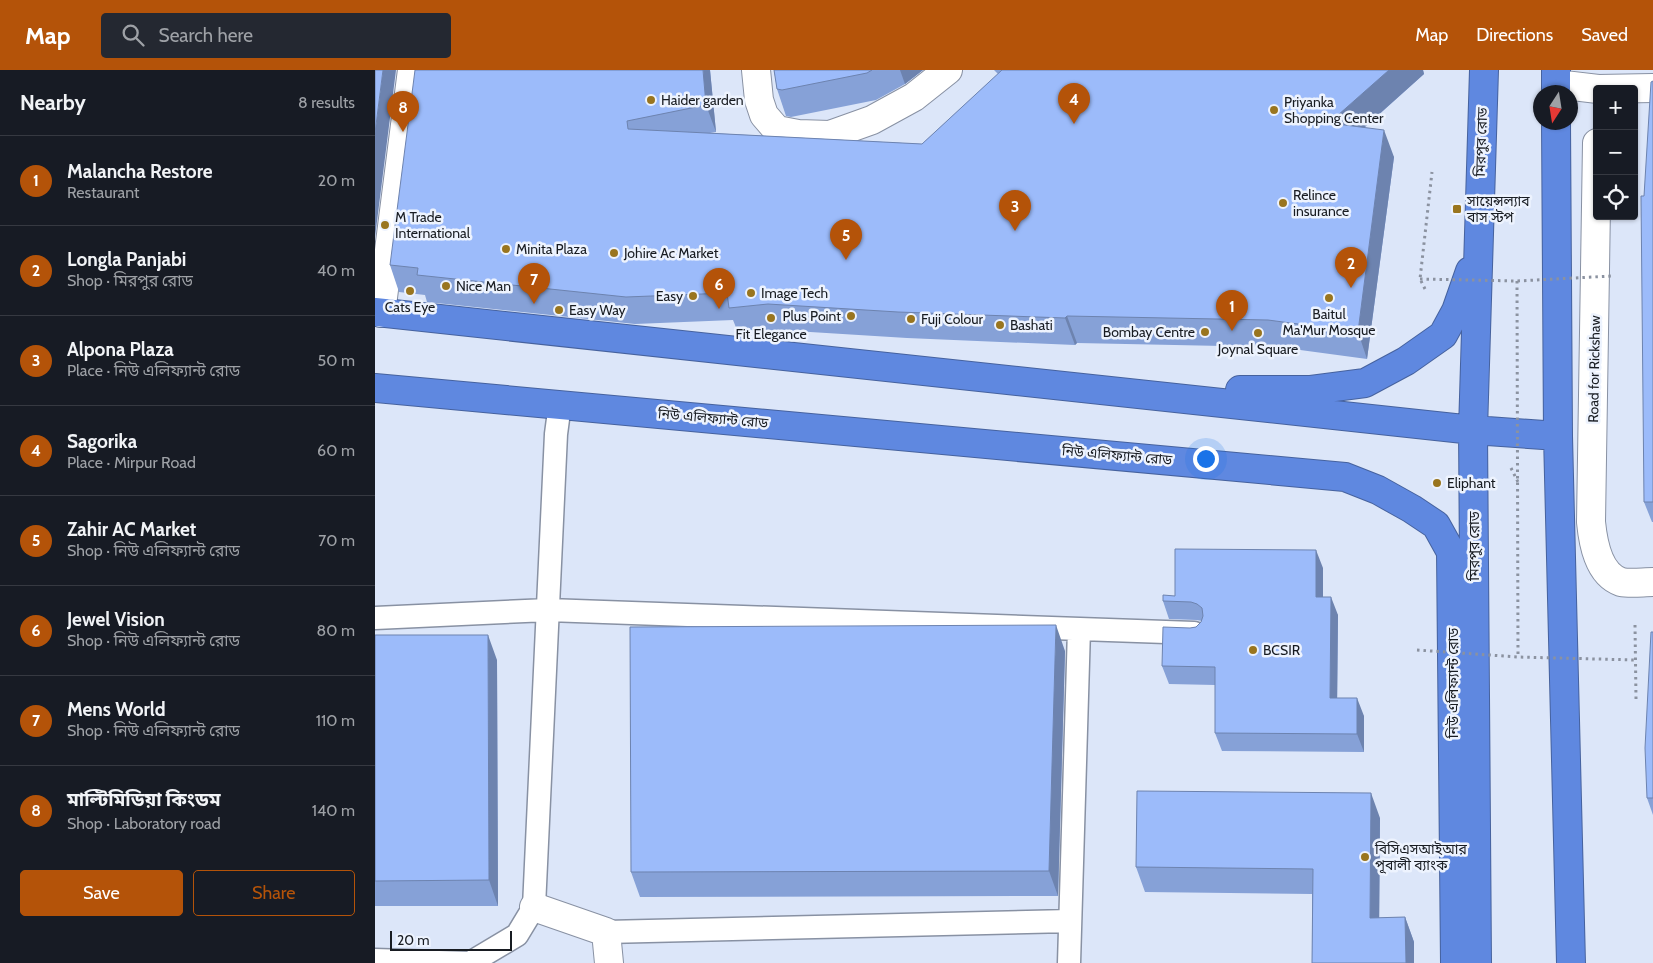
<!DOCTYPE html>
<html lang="en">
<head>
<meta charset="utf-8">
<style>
  :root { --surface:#171b24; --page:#242831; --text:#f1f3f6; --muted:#9ea1a6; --line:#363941; --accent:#b45309 }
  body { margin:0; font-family:Cabin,"Noto Sans Bengali",sans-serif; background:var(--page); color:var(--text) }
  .controls { position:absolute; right:15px; top:15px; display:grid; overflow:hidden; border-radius:5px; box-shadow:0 1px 4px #0004 }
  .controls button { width:45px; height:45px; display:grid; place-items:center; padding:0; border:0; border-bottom:1px solid var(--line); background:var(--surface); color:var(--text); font:25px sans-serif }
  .compass { position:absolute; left:1158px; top:15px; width:45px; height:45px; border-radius:50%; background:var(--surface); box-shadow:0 1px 4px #0004; rotate:192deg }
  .scale { position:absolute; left:15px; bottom:12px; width:122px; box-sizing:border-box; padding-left:5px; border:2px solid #181c22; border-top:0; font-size:14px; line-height:18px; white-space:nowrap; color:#181c22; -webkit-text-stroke:4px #edf3fe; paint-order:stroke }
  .you { position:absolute; left:830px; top:388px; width:18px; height:18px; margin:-12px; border:4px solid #fff; border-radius:50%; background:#1a73e8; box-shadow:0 0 0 8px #1a73e833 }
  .badge { display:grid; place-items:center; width:32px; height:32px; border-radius:50%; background:var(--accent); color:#fff; font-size:16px; font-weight:700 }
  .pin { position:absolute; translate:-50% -41px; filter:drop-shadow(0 1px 2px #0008) }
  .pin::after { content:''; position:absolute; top:26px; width:18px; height:15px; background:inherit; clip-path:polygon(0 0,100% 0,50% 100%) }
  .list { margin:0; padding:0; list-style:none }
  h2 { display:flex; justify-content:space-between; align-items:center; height:65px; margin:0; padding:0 20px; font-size:21px }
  h2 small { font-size:16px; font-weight:400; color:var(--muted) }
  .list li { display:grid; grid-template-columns:32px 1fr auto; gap:15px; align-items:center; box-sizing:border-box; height:90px; padding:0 20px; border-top:1px solid var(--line) }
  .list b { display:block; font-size:19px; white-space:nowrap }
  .list p { margin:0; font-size:16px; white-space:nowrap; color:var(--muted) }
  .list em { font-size:16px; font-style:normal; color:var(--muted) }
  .actions { display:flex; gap:10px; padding:15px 20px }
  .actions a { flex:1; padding:11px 0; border:1px solid var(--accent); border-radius:5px; text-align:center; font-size:18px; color:var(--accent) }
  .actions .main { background:var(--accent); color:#fff }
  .icon { flex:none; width:28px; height:28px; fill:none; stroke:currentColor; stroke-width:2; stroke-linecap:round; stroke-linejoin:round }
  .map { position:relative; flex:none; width:1278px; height:893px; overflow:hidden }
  header { display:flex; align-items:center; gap:30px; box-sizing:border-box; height:70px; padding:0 25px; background:var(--accent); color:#fff }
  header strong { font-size:24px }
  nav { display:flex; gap:28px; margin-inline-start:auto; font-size:18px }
  .search { width:350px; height:45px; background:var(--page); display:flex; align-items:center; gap:12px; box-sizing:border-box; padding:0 18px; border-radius:5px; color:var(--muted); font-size:19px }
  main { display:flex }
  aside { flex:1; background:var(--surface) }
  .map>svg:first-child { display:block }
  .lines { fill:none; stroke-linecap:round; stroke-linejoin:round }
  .lane-casing { stroke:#8891a3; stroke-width:25 }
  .street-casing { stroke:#8891a3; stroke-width:30 }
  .highway-casing { stroke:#46629e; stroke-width:30 }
  .path { stroke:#8b92a0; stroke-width:3; stroke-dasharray:2.5 4; stroke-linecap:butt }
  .lane { stroke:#fff; stroke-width:22 }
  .street { stroke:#fff; stroke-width:28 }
  .highway { stroke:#5f88e0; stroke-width:28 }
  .path-bridge { stroke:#8b92a0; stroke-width:3; stroke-dasharray:2.5 4; stroke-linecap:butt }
  .wall { fill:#86a1d7 }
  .shaded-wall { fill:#6d83af }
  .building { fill:#9cbbfa; stroke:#6d83af }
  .poi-dot { fill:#99751f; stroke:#edf3fe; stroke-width:2 }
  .labels { text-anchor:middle; stroke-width:5; stroke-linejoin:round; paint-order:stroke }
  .poi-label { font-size:14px; fill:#181c22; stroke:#edf3fe; text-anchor:start }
  .street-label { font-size:14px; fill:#181c22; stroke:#edf3fe }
</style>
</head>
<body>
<header>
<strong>Map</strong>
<div class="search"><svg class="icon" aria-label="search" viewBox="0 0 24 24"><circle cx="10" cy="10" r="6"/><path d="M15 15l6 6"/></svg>Search here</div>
<nav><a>Map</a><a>Directions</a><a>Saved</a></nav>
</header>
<main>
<aside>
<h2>Nearby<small>8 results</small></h2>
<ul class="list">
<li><span class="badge">1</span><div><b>Malancha Restore</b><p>Restaurant</p></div><em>20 m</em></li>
<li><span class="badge">2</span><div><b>Longla Panjabi</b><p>Shop · মিরপুর রোড</p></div><em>40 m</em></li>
<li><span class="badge">3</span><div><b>Alpona Plaza</b><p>Place · নিউ এলিফ্যান্ট রোড</p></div><em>50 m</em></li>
<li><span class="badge">4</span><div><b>Sagorika</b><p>Place · Mirpur Road</p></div><em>60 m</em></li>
<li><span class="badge">5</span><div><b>Zahir AC Market</b><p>Shop · নিউ এলিফ্যান্ট রোড</p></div><em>70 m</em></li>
<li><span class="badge">6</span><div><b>Jewel Vision</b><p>Shop · নিউ এলিফ্যান্ট রোড</p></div><em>80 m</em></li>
<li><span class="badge">7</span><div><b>Mens World</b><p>Shop · নিউ এলিফ্যান্ট রোড</p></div><em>110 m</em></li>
<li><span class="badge">8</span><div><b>মাল্টিমিডিয়া কিংডম</b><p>Shop · Laboratory road</p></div><em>140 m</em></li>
</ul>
<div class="actions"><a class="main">Save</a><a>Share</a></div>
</aside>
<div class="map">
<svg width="1278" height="893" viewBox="0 0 1278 893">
  <rect width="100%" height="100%" fill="#dce6f9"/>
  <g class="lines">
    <g class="lane-casing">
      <path id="lane" d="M 0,548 L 173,540 L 819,563
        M 231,862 L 695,851
        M 0,890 L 95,893 L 142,865 L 159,837 L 181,364 L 185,334
        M 694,893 L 704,559"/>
    </g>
    <g class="street-casing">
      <path id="street" d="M 381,0 L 384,30 L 389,45 L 402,60 L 423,64 L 455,65 L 497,50 L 539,27 L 573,0
        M 1181,14 L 1223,19 L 1278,18
        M 1222,73 L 1216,452 C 1218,472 1223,504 1246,512 C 1256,514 1268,512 1278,512
        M 6,243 L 37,0
        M 159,837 L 231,862 L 234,893"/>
    </g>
    <g class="highway-casing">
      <path id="highway" d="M 1181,22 L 1181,0
        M 1181,52 L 1183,366 L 1196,893
        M 0,242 L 1098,360 L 1183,366
        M 0,318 L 970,407 L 1003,420 L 1037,439 L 1061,455 L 1076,482 L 1080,893
        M 865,320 L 936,320 L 990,313 L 1031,291 L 1068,265 L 1081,241 L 1095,201
        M 1102,893 L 1098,360 L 1109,0"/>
    </g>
    <path class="path" d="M 1050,219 L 1045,209 L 1057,102
      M 1136,398 L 1143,412
      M 1260,555 L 1261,629"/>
    <use href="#lane" class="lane"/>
    <use href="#street" class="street"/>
    <use href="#highway" class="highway"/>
    <path class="path-bridge" d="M 1045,209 L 1142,211 L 1237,206
      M 1142,211 L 1143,587
      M 1042,580 L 1143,587 L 1261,590"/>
  </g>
  <path class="wall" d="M 335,0 L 341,62 L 335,63 L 547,74 L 623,4 L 619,0 L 1048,0 L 1049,4 L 989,58 L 1019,87 L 992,289 L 903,277 L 702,273 L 700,275 L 532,268 L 403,260 L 364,265 L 358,250 L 260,254 L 52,232 L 50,225 L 24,222 L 15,195 Z
    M 399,0 L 548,0 L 530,14 L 501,30 L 416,47 L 411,46 L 402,19 Z
    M 1278,11 L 1278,452 L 1277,452 L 1269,432 L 1269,126 Z
    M 948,498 L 948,527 L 963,545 L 962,628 L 989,646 L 989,682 L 847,681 L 840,663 L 840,615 L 794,614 L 787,596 L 815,558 L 821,557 L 827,551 L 822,550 L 794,549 L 788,531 L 800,526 Z
    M 1278,562 L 1278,745 L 1272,728 Z
    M 0,565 L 122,590 L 123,836 L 0,836 Z
    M 690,581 L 683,826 L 265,827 L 256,802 Z
    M 1005,748 L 1004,848 L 1030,847 L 1039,872 L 1039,893 L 937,893 L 937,824 L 770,822 L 761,797 Z"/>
  <path class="shaded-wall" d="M 8,0 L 21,0 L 0,167 L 0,63 Z
    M 328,0 L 335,0 L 341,62 L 331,35 Z
    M 525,0 L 548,0 L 530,14 Z
    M 1014,0 L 1048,0 L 1049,4 L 964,80 L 954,53 Z
    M 1009,60 L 1019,87 L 992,289 L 983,262 Z
    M 692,246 L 702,273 L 700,275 L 690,248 Z
    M 941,480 L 948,498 L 948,545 L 941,527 Z
    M 956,527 L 963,545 L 962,646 L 955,628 Z
    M 681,555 L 690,581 L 683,826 L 674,801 Z
    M 113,565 L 122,590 L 123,836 L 114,810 Z
    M 982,628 L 989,646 L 989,682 L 982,664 Z
    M 996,723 L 1005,748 L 1004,873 L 995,848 Z
    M 1030,847 L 1039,872 L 1039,893 L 1031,893 Z"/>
  <path class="building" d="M 0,0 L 8,0 L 0,63 Z
    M 40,0 L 328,0 L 331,35 L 252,51 L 253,59 L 547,74 L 627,0 L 1014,0 L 954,53 L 1009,60 L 983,262 L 893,250 L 692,246 L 690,248 L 523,242 L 393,234 L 354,238 L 352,223 L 251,227 L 42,205 L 43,198 L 15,195 Z
    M 399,0 L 497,0 L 492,3 L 407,20 L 402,19 Z
    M 1278,11 L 1278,432 L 1269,432 L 1266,126 L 1269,126 L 1276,12 Z
    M 800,479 L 941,480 L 941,527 L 956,527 L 955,628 L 982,628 L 982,664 L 840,663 L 840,597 L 787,596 L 788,557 L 815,558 L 821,557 L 826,552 L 828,546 L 827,538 L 822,534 L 816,532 L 788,531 L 788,525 L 800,526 Z
    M 681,555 L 674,801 L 256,802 L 255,557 Z
    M 1276,562 L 1278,562 L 1278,728 L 1272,728 L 1270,678 Z
    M 0,565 L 113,565 L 114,810 L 0,811 Z
    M 762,721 L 996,723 L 995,848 L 1030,847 L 1031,893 L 937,893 L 938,799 L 761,797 Z"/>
  <g class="poi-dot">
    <circle cx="276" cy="30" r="5"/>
    <circle cx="899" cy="40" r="5"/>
    <circle cx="908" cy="133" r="5"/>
    <rect x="1077" y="134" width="10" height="10" rx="2.5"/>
    <circle cx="10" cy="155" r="5"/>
    <circle cx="131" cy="179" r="5"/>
    <circle cx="239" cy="183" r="5"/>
    <circle cx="71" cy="216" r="5"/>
    <circle cx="35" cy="221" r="5"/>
    <circle cx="376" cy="223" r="5"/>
    <circle cx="318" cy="226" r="5"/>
    <circle cx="954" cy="228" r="5"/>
    <circle cx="184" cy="240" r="5"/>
    <circle cx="476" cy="246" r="5"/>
    <circle cx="396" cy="248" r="5"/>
    <circle cx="536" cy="249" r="5"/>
    <circle cx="625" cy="255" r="5"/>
    <circle cx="830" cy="262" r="5"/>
    <circle cx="883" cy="263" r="5"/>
    <circle cx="1062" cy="413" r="5"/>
    <circle cx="878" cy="580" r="5"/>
    <circle cx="990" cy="787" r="5"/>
  </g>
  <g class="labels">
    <g class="poi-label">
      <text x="286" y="35">Haider garden</text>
      <text x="909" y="37">Priyanka<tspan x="909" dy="16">Shopping Center</tspan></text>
      <text x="918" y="130">Relince<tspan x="918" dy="16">insurance</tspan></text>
      <text x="1092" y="136">সায়েন্সল্যাব<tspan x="1092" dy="16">বাস স্টপ</tspan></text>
      <text x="20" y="152">M Trade<tspan x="20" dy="16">International</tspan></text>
      <text x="141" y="184">Minita Plaza</text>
      <text x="249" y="188">Johire Ac Market</text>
      <text x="81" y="221">Nice Man</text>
      <text x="386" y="228">Image Tech</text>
      <text x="308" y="231" text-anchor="end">Easy</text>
      <text x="35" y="242" text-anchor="middle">Cats Eye</text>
      <text x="194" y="245">Easy Way</text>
      <text x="954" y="249" text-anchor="middle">Baitul<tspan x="954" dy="16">Ma'Mur Mosque</tspan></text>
      <text x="466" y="251" text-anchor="end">Plus Point</text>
      <text x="546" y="254">Fuji Colour</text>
      <text x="635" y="260">Bashati</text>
      <text x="820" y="267" text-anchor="end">Bombay Centre</text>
      <text x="396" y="269" text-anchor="middle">Fit Elegance</text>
      <text x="883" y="284" text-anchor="middle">Joynal Square</text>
      <text x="1072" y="418">Eliphant</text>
      <text x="888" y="585">BCSIR</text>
      <text x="1000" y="784">বিসিএসআইআর<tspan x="1000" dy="16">পূবালী ব্যাংক</tspan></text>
    </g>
    <g class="street-label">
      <text transform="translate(1106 72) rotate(-88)" y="5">মিরপুর রোড</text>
      <text transform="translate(1219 299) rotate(-89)" y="5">Road for Rickshaw</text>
      <text transform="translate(338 348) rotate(5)" y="5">নিউ এলিফ্যান্ট রোড</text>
      <text transform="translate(742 385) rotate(5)" y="5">নিউ এলিফ্যান্ট রোড</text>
      <text transform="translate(1099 476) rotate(-90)" y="5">মিরপুর রোড</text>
      <text transform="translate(1078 613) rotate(-90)" y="5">নিউ এলিফ্যান্ট রোড</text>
    </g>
  </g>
</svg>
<div class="controls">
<button>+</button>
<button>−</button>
<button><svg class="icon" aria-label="locate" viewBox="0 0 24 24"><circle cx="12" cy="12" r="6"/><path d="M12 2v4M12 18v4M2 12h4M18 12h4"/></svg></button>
</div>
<svg class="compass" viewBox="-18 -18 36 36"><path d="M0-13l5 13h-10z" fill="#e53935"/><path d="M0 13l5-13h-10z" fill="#9ea1a6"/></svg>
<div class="scale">20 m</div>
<div class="you"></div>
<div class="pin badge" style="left:857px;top:261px">1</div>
<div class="pin badge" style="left:976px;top:218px">2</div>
<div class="pin badge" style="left:640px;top:161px">3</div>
<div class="pin badge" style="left:699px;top:54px">4</div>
<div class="pin badge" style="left:471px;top:190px">5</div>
<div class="pin badge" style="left:344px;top:239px">6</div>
<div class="pin badge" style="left:159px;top:234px">7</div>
<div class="pin badge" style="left:28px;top:62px">8</div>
</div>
</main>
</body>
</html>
